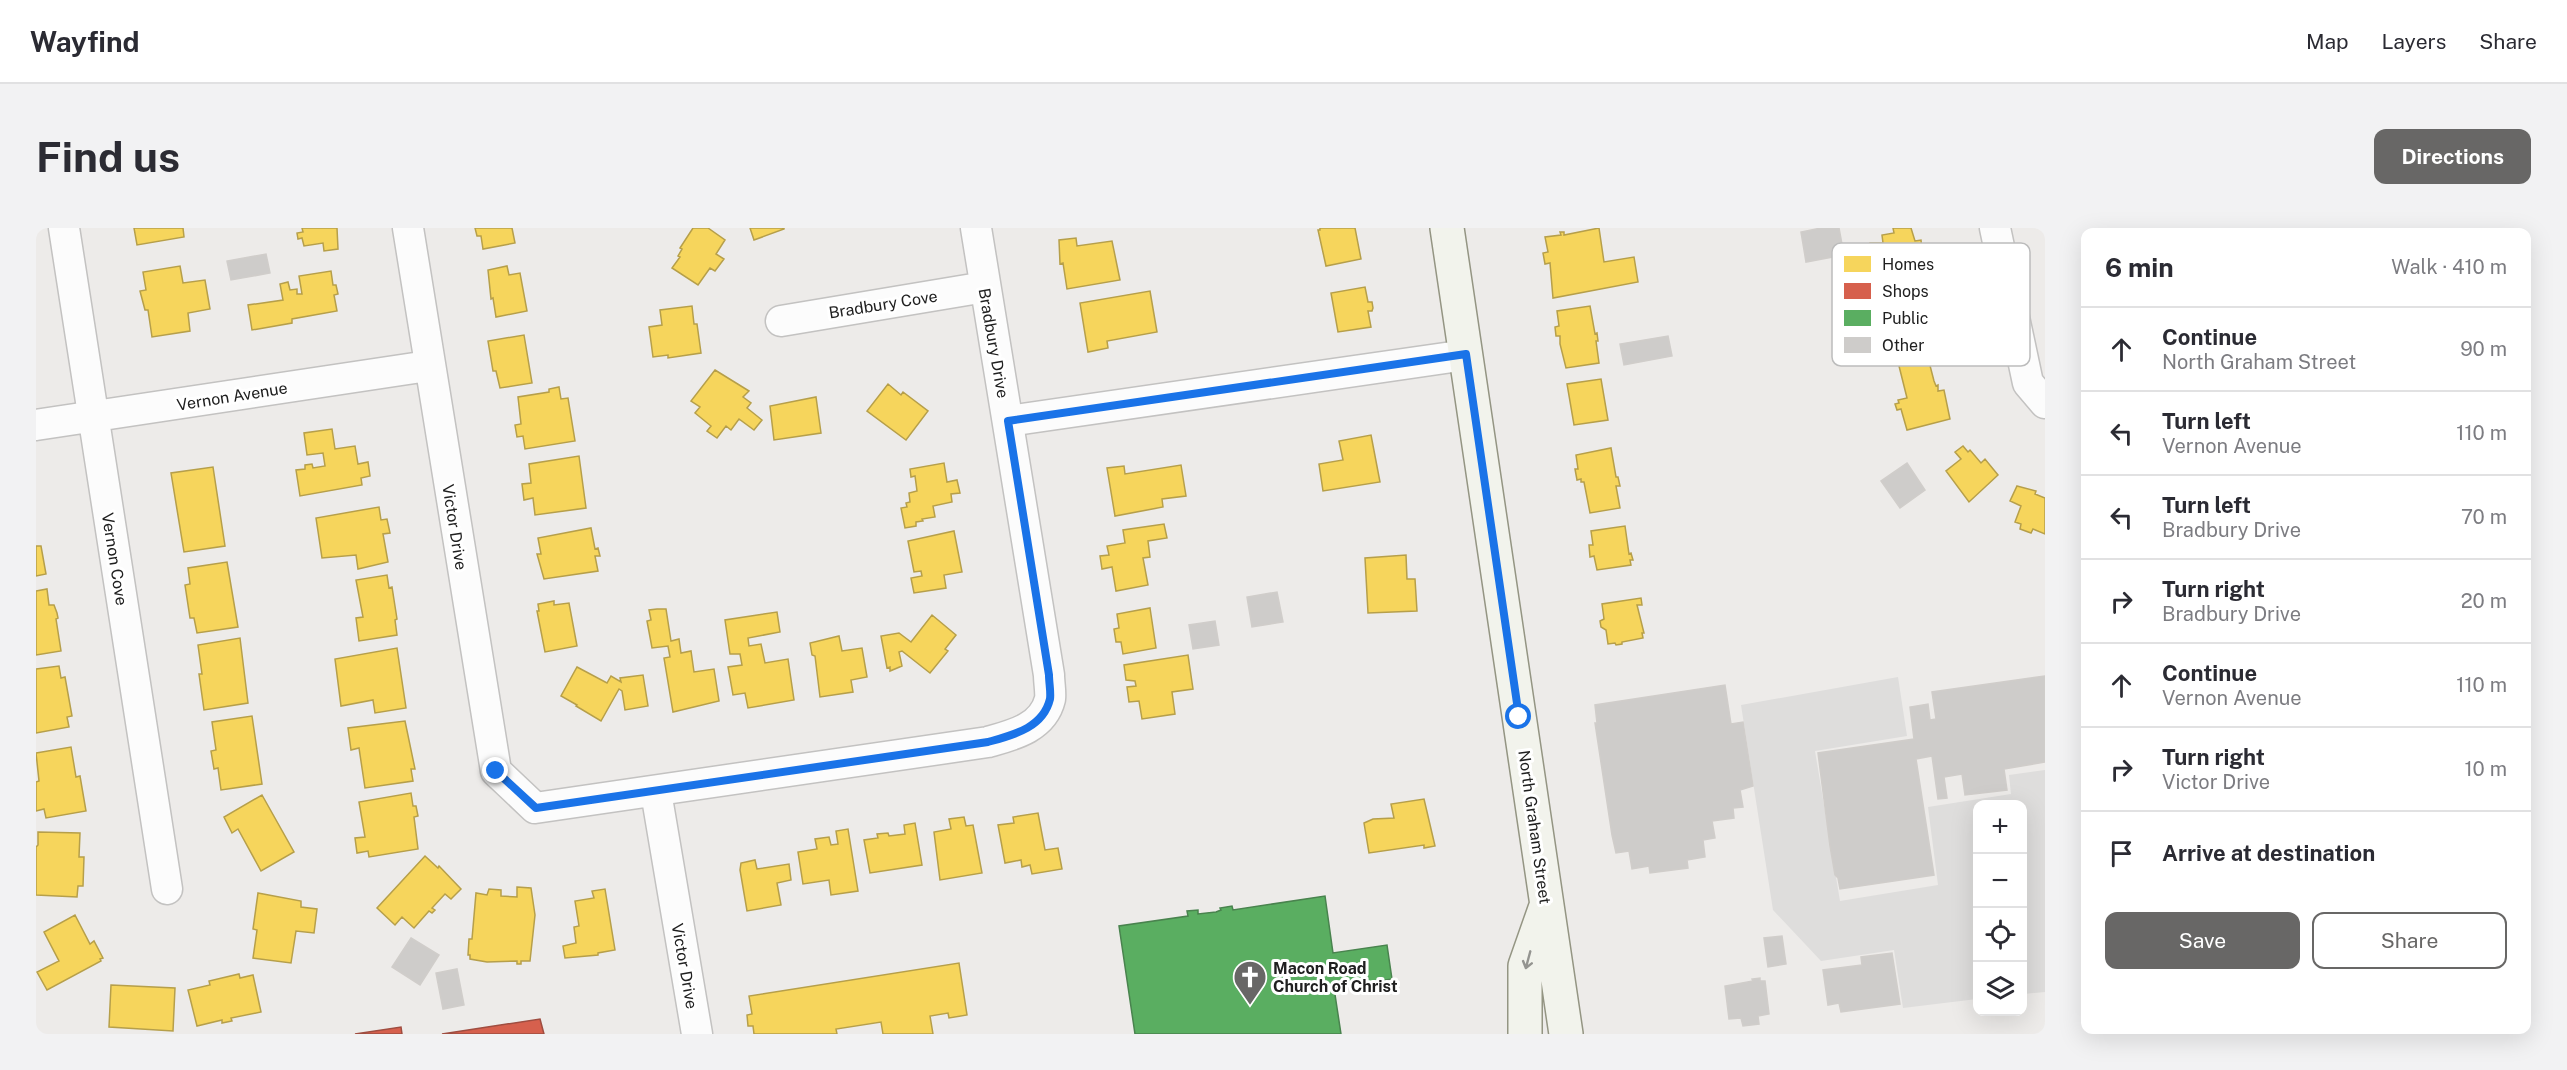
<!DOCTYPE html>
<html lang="en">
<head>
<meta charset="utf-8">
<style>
  :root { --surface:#fff; --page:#f2f2f3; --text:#2b2b33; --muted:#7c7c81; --line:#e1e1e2; --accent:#686766 }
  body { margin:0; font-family:"Public Sans",sans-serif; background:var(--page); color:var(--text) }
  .controls { position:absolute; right:18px; bottom:18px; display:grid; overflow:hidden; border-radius:12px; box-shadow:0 6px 24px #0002 }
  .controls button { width:54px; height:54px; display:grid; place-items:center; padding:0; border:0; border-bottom:2px solid var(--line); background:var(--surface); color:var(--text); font:30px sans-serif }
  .stop { position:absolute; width:18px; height:18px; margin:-14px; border:4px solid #1a73e8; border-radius:50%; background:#fff }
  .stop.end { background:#1a73e8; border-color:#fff; box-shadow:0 2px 6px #0008 }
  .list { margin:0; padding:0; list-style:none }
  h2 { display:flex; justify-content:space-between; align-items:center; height:78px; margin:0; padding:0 24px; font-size:26px }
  h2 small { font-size:20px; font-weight:400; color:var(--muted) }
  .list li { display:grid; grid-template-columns:39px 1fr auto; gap:18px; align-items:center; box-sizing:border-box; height:84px; padding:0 24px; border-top:2px solid var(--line) }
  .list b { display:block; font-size:22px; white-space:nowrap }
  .list p { margin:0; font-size:20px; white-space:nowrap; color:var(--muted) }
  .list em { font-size:20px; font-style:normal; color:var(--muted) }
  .actions { display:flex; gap:12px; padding:18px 24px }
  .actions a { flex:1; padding:14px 0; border:2px solid var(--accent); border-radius:12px; text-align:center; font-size:21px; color:var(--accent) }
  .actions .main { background:var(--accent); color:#fff }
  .icon { flex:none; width:33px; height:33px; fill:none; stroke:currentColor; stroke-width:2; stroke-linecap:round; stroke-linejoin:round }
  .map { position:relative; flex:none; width:2009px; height:806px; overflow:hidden; border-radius:12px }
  header { display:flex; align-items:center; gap:36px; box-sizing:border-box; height:84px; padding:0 30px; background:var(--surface); border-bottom:2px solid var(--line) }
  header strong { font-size:28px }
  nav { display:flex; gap:33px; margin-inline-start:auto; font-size:21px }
  .intro { display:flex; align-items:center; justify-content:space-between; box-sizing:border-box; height:144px; padding:0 36px }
  h1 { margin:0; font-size:42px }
  .button { padding:15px 27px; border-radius:12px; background:var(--accent); color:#fff; font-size:21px; font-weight:700 }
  main { display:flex; gap:36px; padding:0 36px }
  aside { flex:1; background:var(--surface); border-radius:12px; box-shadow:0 6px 24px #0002 }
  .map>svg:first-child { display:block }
  .parking { fill:#dedddc }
  .homes { fill:#f6d55c; stroke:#b69f4a; stroke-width:1.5 }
  .shops { fill:#d6604d; stroke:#9f4d40; stroke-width:1.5 }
  .public { fill:#5aae61; stroke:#49834e; stroke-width:1.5 }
  .building { fill:#ceccca; stroke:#d0cdca; stroke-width:1.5 }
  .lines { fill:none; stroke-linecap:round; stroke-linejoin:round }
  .street-casing { stroke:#c3c2c1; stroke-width:33 }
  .secondary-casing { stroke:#949583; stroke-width:36 }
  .street { stroke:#fcfcfc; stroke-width:30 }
  .secondary { stroke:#f2f3ec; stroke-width:33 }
  .oneway { stroke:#949490 }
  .route { stroke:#1a73e8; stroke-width:8 }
  .labels { text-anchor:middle; stroke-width:6; stroke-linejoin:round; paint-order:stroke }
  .street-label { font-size:16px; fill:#202020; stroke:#fff }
  .poi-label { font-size:16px; font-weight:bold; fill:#202020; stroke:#fff; text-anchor:start }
  .key { fill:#fff; stroke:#bcbcbc; stroke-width:1.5 }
  .key-label { font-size:16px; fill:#202020 }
</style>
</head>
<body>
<header>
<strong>Wayfind</strong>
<nav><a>Map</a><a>Layers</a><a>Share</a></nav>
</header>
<div class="intro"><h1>Find us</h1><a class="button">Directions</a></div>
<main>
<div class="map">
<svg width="2009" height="806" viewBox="0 0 2009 806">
  <rect width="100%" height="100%" fill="#edebe9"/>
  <path class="parking" d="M 1862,449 L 1871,508 L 1779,523 L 1804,673 L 1902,657 L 1892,579 L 1975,566 L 1973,547 L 2009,542 L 2009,764 L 1987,766 L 1986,576 L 1942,576 L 1941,771 L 1867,780 L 1858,722 L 1785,733 L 1737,682 L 1705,477 Z"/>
  <path class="homes" d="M 98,0 L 147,0 L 148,9 L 101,17 Z
    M 266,0 L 301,0 L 302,21 L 288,23 L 287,15 L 268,18 L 266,10 L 262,11 L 261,5 L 267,4 Z
    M 439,0 L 476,0 L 479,15 L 447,21 L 445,8 L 441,8 Z
    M 657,0 L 672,0 L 689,12 L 680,26 L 688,31 L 679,43 L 674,40 L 662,57 L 636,40 L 644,29 L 642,28 L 646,21 L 644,20 Z
    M 714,0 L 748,0 L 748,1 L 718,12 Z
    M 1284,0 L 1319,0 L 1325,31 L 1290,38 L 1282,2 L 1284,2 Z
    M 1563,0 L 1568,34 L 1598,29 L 1602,54 L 1517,70 L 1514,35 L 1509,36 L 1507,25 L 1512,24 L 1509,9 L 1525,7 L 1524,4 L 1528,4 L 1528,7 Z
    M 1857,0 L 1875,0 L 1879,13 L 1885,12 L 1888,43 L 1852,47 L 1850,34 L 1841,36 L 1842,38 L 1835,37 L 1832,17 L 1834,15 L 1847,15 L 1846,7 L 1858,5 Z
    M 1040,10 L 1041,18 L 1076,13 L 1084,52 L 1031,61 L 1027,35 L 1024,36 L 1023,12 Z
    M 144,38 L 147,55 L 169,52 L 174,81 L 152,85 L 154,103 L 116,109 L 112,82 L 109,82 L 104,63 L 110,62 L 107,44 Z
    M 471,38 L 473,47 L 484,45 L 491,83 L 460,89 L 457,70 L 455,71 L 452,42 Z
    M 295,43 L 297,57 L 300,57 L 302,66 L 298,67 L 301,83 L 256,91 L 256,95 L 216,102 L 212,77 L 247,72 L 244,56 L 252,54 L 254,62 L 261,61 L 261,66 L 266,66 L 263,48 Z
    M 1329,59 L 1332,74 L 1336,74 L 1337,80 L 1336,83 L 1332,83 L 1335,99 L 1302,104 L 1295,65 Z
    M 1114,63 L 1121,104 L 1071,113 L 1072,120 L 1052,124 L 1044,75 Z
    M 656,78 L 658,96 L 661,96 L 665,125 L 632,130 L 632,127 L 617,129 L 613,99 L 626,97 L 624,82 Z
    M 1554,78 L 1559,106 L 1561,105 L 1562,113 L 1560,113 L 1563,135 L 1530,140 L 1524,116 L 1524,108 L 1520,108 L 1519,99 L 1523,98 L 1521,83 Z
    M 488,107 L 496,155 L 464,160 L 460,143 L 457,143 L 452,113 Z
    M 1891,126 L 1898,153 L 1900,158 L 1902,157 L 1902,163 L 1908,162 L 1914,191 L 1871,202 L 1865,181 L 1861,182 L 1859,176 L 1863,175 L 1862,172 L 1871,170 L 1862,134 Z
    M 679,142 L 713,163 L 707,169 L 715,175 L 711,180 L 726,192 L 718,202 L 703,191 L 695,202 L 690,198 L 681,210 L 671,203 L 675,198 L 659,185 L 664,179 L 655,173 Z
    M 1565,151 L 1572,192 L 1538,197 L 1531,156 Z
    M 852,156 L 865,167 L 867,164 L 892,183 L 870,212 L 831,183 Z
    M 523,159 L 525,171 L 532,170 L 539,213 L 489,221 L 487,208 L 481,209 L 479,197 L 485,196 L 482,169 L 513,164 L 513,161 Z
    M 780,169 L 785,205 L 738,212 L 734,178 Z
    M 296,201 L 299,221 L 319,218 L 322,236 L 332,234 L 334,248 L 325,250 L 326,257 L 264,268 L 260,242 L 269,241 L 269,237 L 276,236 L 277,240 L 289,238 L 287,225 L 271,227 L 268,205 Z
    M 1335,207 L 1344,254 L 1287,263 L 1283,236 L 1307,232 L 1303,213 Z
    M 1927,218 L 1932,224 L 1934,222 L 1945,235 L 1949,231 L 1962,247 L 1933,274 L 1910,243 L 1925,231 L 1919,224 Z
    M 1575,220 L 1580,249 L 1582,249 L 1584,258 L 1580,258 L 1584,280 L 1554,285 L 1548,254 L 1545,254 L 1545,251 L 1541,252 L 1539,241 L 1542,241 L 1540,227 Z
    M 543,228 L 550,280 L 499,287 L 497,270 L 488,272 L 486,256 L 495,255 L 493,236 Z
    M 908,235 L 911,254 L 921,252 L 924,265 L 915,266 L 916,274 L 897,278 L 899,289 L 886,291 L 887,293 L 880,294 L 880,298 L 869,300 L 865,280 L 871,279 L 870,275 L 874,274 L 873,265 L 881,263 L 879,248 L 875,249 L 874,241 Z
    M 1145,237 L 1150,268 L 1126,271 L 1127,279 L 1079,288 L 1071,240 L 1088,238 L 1089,246 Z
    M 177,239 L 189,318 L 148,324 L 135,245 Z
    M 1981,258 L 2000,263 L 1999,266 L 2009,270 L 2009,306 L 1997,301 L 1995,305 L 1984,301 L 1985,296 L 1979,294 L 1985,278 L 1974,273 Z
    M 343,279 L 345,292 L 351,291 L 354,305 L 347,306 L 352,334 L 322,341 L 320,327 L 286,330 L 280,290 Z
    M 1128,296 L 1131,310 L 1112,313 L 1114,329 L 1107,330 L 1112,357 L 1080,363 L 1076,339 L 1066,341 L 1064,328 L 1073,327 L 1071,318 L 1089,315 L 1087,302 Z
    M 1589,298 L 1593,326 L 1595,325 L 1597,332 L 1594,332 L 1595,337 L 1561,342 L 1558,328 L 1554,329 L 1553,317 L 1557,317 L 1555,303 Z
    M 555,300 L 559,321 L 562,320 L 564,328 L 559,328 L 562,343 L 508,351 L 501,326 L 505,326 L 502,310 Z
    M 918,303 L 926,344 L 908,347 L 910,360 L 878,365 L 875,350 L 886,348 L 885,343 L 878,344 L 872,313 Z
    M 0,318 L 5,318 L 10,346 L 0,348 Z
    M 1370,327 L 1371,351 L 1379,351 L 1381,383 L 1332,385 L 1329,330 Z
    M 191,334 L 202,399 L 161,405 L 158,390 L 154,390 L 149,357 L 154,356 L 152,340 Z
    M 351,347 L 353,360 L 356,359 L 361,391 L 359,392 L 361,407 L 323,413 L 320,390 L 327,389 L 320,352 Z
    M 11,361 L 13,377 L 18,377 L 21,385 L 22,390 L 20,391 L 25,423 L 0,427 L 0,363 Z
    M 1605,370 L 1606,377 L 1601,377 L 1608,405 L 1606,405 L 1607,410 L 1586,414 L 1586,416 L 1580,417 L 1579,415 L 1572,416 L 1570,402 L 1565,399 L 1564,393 L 1568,391 L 1566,376 Z
    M 518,373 L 518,377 L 533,375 L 541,418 L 509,424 L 501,383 L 503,383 L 502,376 Z
    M 1114,380 L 1120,420 L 1087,426 L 1085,414 L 1080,414 L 1078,401 L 1083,400 L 1081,386 Z
    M 621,381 L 630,381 L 635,413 L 643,411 L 645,425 L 655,423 L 658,444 L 678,441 L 683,473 L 637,484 L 628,430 L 634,429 L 632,418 L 616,420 L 611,393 L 615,392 L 613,382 Z
    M 741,384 L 744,404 L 712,410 L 713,418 L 725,416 L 729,435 L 752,431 L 758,472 L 712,480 L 709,465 L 697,467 L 692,439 L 706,437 L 704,426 L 694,426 L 689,392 Z
    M 896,387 L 920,407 L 909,421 L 912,423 L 894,445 L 866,423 L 863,424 L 866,438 L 854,443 L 854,439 L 851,440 L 845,408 L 863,405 L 875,414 Z
    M 803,408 L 806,423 L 826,420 L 831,449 L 815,452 L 817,464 L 784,469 L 779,428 L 776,427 L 774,415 Z
    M 204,410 L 212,475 L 168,482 L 163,446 L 166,446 L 162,417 Z
    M 361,420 L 370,480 L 339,485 L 337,472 L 305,478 L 299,431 Z
    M 1152,427 L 1157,461 L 1136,464 L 1139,486 L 1106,491 L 1103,473 L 1093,474 L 1091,459 L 1100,458 L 1099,453 L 1090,452 L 1088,437 Z
    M 23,438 L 25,450 L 29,449 L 36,488 L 31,489 L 33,499 L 0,505 L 0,441 Z
    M 541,439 L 571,455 L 575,448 L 585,454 L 584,450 L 607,447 L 612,478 L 589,482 L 586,463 L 583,461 L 565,493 L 540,478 L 541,477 L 525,468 Z
    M 216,488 L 226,556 L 185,562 L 182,540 L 178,541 L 175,523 L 180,522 L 176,494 Z
    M 369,493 L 379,541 L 375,541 L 377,553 L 329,560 L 323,520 L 315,522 L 312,500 Z
    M 35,519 L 40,549 L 44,548 L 50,583 L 10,590 L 8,581 L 0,583 L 0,554 L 3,553 L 0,525 Z
    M 375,565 L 377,578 L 380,578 L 382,588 L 378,589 L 382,621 L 333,629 L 332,623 L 321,625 L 319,610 L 329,609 L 323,574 Z
    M 226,567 L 258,624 L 225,643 L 202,601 L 196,605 L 188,589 Z
    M 1388,571 L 1399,618 L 1388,620 L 1388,617 L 1333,625 L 1328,595 L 1337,591 L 1358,590 L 1355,576 Z
    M 1002,585 L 1009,622 L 1022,620 L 1026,641 L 996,646 L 994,637 L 986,639 L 985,632 L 969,635 L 962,597 L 978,595 L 977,589 Z
    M 928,589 L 930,598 L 937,597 L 946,645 L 904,652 L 898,604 L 915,601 L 913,591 Z
    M 879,595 L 886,637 L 834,645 L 828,612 L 842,610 L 841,606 L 852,605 L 853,608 L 869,606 L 868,597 Z
    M 812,601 L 822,663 L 795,667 L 793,652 L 767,656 L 762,624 L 781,621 L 779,611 L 793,609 L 795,617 L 802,616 L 800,603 Z
    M 2,604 L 44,605 L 43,629 L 48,629 L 47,658 L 42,658 L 41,669 L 0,667 L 0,619 L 2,617 Z
    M 389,628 L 402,640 L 403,638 L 425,661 L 415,671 L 409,666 L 396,680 L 399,682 L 396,685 L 393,683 L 378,700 L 366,689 L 359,697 L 341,680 Z
    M 719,632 L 721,641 L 753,636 L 755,652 L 741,655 L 745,677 L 711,683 L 704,642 L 705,635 Z
    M 481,659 L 495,660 L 499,687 L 494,733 L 485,733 L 485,736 L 481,736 L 481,733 L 451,734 L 434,731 L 434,727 L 432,727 L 433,711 L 436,711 L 440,665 L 451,667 L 453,661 L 465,662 L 465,668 L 481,669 Z
    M 569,661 L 579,722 L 562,725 L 562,727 L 529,730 L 527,718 L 540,715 L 538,699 L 543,698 L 539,673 L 558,670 L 556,663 Z
    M 222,665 L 265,673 L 265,679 L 281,681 L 278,705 L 260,703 L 255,735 L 217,730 L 221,702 L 217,701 Z
    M 39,687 L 54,716 L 58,713 L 67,730 L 64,731 L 65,733 L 11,762 L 1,744 L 23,733 L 8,704 Z
    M 923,735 L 931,787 L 913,790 L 912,785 L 894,788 L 897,806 L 847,806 L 845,794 L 800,801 L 801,806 L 718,806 L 717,798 L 712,798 L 711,787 L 716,786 L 713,768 Z
    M 203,746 L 204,750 L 217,747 L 225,784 L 195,790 L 196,793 L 186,795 L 186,792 L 161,798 L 152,762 L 174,757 L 173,753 Z
    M 75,757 L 139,760 L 137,803 L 73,799 Z"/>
  <path class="shops" d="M 504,791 L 508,806 L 406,806 Z
    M 365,799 L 366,806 L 319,806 Z"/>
  <path class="public" d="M 1289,668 L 1297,725 L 1351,717 L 1356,751 L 1298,760 L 1305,806 L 1099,806 L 1083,698 L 1152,688 L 1151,683 L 1162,682 L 1162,686 L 1180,684 L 1185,682 L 1184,680 L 1196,678 L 1197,682 Z"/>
  <path class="building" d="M 1785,0 L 1803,0 L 1808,27 L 1770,34 L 1765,4 Z
    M 230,26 L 234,45 L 195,52 L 191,33 Z
    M 1632,108 L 1636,128 L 1588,137 L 1584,116 Z
    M 1871,235 L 1889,262 L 1864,280 L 1845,253 Z
    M 1241,364 L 1247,394 L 1216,399 L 1211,369 Z
    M 1179,393 L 1183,417 L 1157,421 L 1153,397 Z
    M 2009,448 L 2009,534 L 1968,541 L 1971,562 L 1929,567 L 1926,546 L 1908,549 L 1911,570 L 1902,571 L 1896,528 L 1880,531 L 1898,647 L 1804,661 L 1802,650 L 1799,647 L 1794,618 L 1782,525 L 1878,511 L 1874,479 L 1892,476 L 1894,492 L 1900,491 L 1896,464 Z
    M 1689,457 L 1695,496 L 1707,494 L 1717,558 L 1704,562 L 1707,579 L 1697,580 L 1698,590 L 1676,593 L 1679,610 L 1667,612 L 1669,629 L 1651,632 L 1652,640 L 1614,645 L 1613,638 L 1596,641 L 1593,623 L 1580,625 L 1576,607 L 1559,495 L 1561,495 L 1559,477 Z
    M 1746,708 L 1750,736 L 1732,739 L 1728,710 Z
    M 375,710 L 403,727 L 384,757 L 356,739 Z
    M 1856,725 L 1864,776 L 1805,784 L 1803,775 L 1792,777 L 1787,742 L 1826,737 L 1825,729 Z
    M 421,741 L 428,777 L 407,781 L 400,745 Z
    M 1724,750 L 1724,753 L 1729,753 L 1733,786 L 1722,788 L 1723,796 L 1707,798 L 1705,790 L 1693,791 L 1689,758 L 1717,753 L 1716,751 Z"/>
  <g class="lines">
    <g class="street-casing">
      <path id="street" d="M 28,0 L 131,661
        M 372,0 L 460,543 L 499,580 L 952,514 C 977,507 1007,500 1014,471 C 1015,464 1013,455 1013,447 L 940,0
        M 1959,0 L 1992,155 L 2009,175
        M 745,93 L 949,59
        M 972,193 L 1430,127
        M 0,197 L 392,138
        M 620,564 L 661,806"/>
    </g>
    <g class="secondary-casing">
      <path id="secondary" d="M 1411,0 L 1530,806
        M 1489,806 L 1489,738 L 1509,681"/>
    </g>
    <use href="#street" class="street"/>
    <use href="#secondary" class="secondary"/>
  </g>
  <defs><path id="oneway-shaft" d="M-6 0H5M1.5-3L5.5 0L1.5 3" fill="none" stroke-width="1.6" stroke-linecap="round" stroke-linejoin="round" transform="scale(1.5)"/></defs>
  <use class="oneway" href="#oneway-shaft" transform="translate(1492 732) rotate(105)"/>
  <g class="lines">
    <path class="route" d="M 460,543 L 500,580 L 952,514 C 977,507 1007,500 1014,471 C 1015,464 1013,455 1013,447 L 972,193 L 1430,126 L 1483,489"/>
  </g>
  <defs>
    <g id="church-pin" transform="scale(1.725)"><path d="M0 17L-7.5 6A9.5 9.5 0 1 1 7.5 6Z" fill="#686766" stroke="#fff"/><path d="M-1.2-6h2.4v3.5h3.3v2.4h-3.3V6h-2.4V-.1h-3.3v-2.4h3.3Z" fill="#fff"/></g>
  </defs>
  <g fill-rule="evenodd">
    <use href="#church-pin" x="1214" y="749"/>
  </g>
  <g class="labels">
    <g class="street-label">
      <text transform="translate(847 76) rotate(-9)" y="6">Bradbury Cove</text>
      <text transform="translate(958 115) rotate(80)" y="6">Bradbury Drive</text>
      <text transform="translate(196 168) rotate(-9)" y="6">Vernon Avenue</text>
      <text transform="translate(419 299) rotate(81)" y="6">Victor Drive</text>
      <text transform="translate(79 331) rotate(81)" y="6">Vernon Cove</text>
      <text transform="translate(1499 599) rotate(82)" y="6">North Graham Street</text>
      <text transform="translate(649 738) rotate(80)" y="6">Victor Drive</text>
    </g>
    <g class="poi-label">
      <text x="1237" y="746">Macon Road<tspan x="1237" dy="18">Church of Christ</tspan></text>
    </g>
  </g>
  <rect x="1796" y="15" width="198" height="123" rx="9" class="key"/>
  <rect x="1808" y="28" width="27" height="16" fill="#f6d55c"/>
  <rect x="1808" y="55" width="27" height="16" fill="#d6604d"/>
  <rect x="1808" y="82" width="27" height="16" fill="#5aae61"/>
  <rect x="1808" y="109" width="27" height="16" fill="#ceccca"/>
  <g class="key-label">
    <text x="1846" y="42">Homes</text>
    <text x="1846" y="69">Shops</text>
    <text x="1846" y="96">Public</text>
    <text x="1846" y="123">Other</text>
  </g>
</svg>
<div class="controls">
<button>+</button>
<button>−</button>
<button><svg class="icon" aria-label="locate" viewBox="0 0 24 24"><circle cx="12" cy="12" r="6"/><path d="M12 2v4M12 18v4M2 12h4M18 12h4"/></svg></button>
<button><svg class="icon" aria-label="layers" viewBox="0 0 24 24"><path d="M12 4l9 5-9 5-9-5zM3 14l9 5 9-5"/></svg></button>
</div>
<div class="stop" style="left:1483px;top:489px"></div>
<div class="stop end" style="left:460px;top:543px"></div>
</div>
<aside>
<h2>6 min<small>Walk · 410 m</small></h2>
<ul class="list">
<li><svg class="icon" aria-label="ahead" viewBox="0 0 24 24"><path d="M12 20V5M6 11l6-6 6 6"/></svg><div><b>Continue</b><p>North Graham Street</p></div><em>90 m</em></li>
<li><svg class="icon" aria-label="left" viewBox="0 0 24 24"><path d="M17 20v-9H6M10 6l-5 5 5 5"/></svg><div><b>Turn left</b><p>Vernon Avenue</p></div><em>110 m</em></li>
<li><svg class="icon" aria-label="left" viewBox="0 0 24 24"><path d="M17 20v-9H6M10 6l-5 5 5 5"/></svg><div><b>Turn left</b><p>Bradbury Drive</p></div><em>70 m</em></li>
<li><svg class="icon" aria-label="right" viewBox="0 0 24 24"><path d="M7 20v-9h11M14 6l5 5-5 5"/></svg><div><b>Turn right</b><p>Bradbury Drive</p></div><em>20 m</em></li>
<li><svg class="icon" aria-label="ahead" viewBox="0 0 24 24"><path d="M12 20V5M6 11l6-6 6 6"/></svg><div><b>Continue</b><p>Vernon Avenue</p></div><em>110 m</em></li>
<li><svg class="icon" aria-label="right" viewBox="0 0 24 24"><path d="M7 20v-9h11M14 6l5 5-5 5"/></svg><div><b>Turn right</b><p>Victor Drive</p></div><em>10 m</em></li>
<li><svg class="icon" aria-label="arrive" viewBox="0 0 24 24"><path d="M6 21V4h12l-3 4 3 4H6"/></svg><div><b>Arrive at destination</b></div></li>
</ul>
<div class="actions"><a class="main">Save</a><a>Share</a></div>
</aside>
</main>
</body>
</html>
